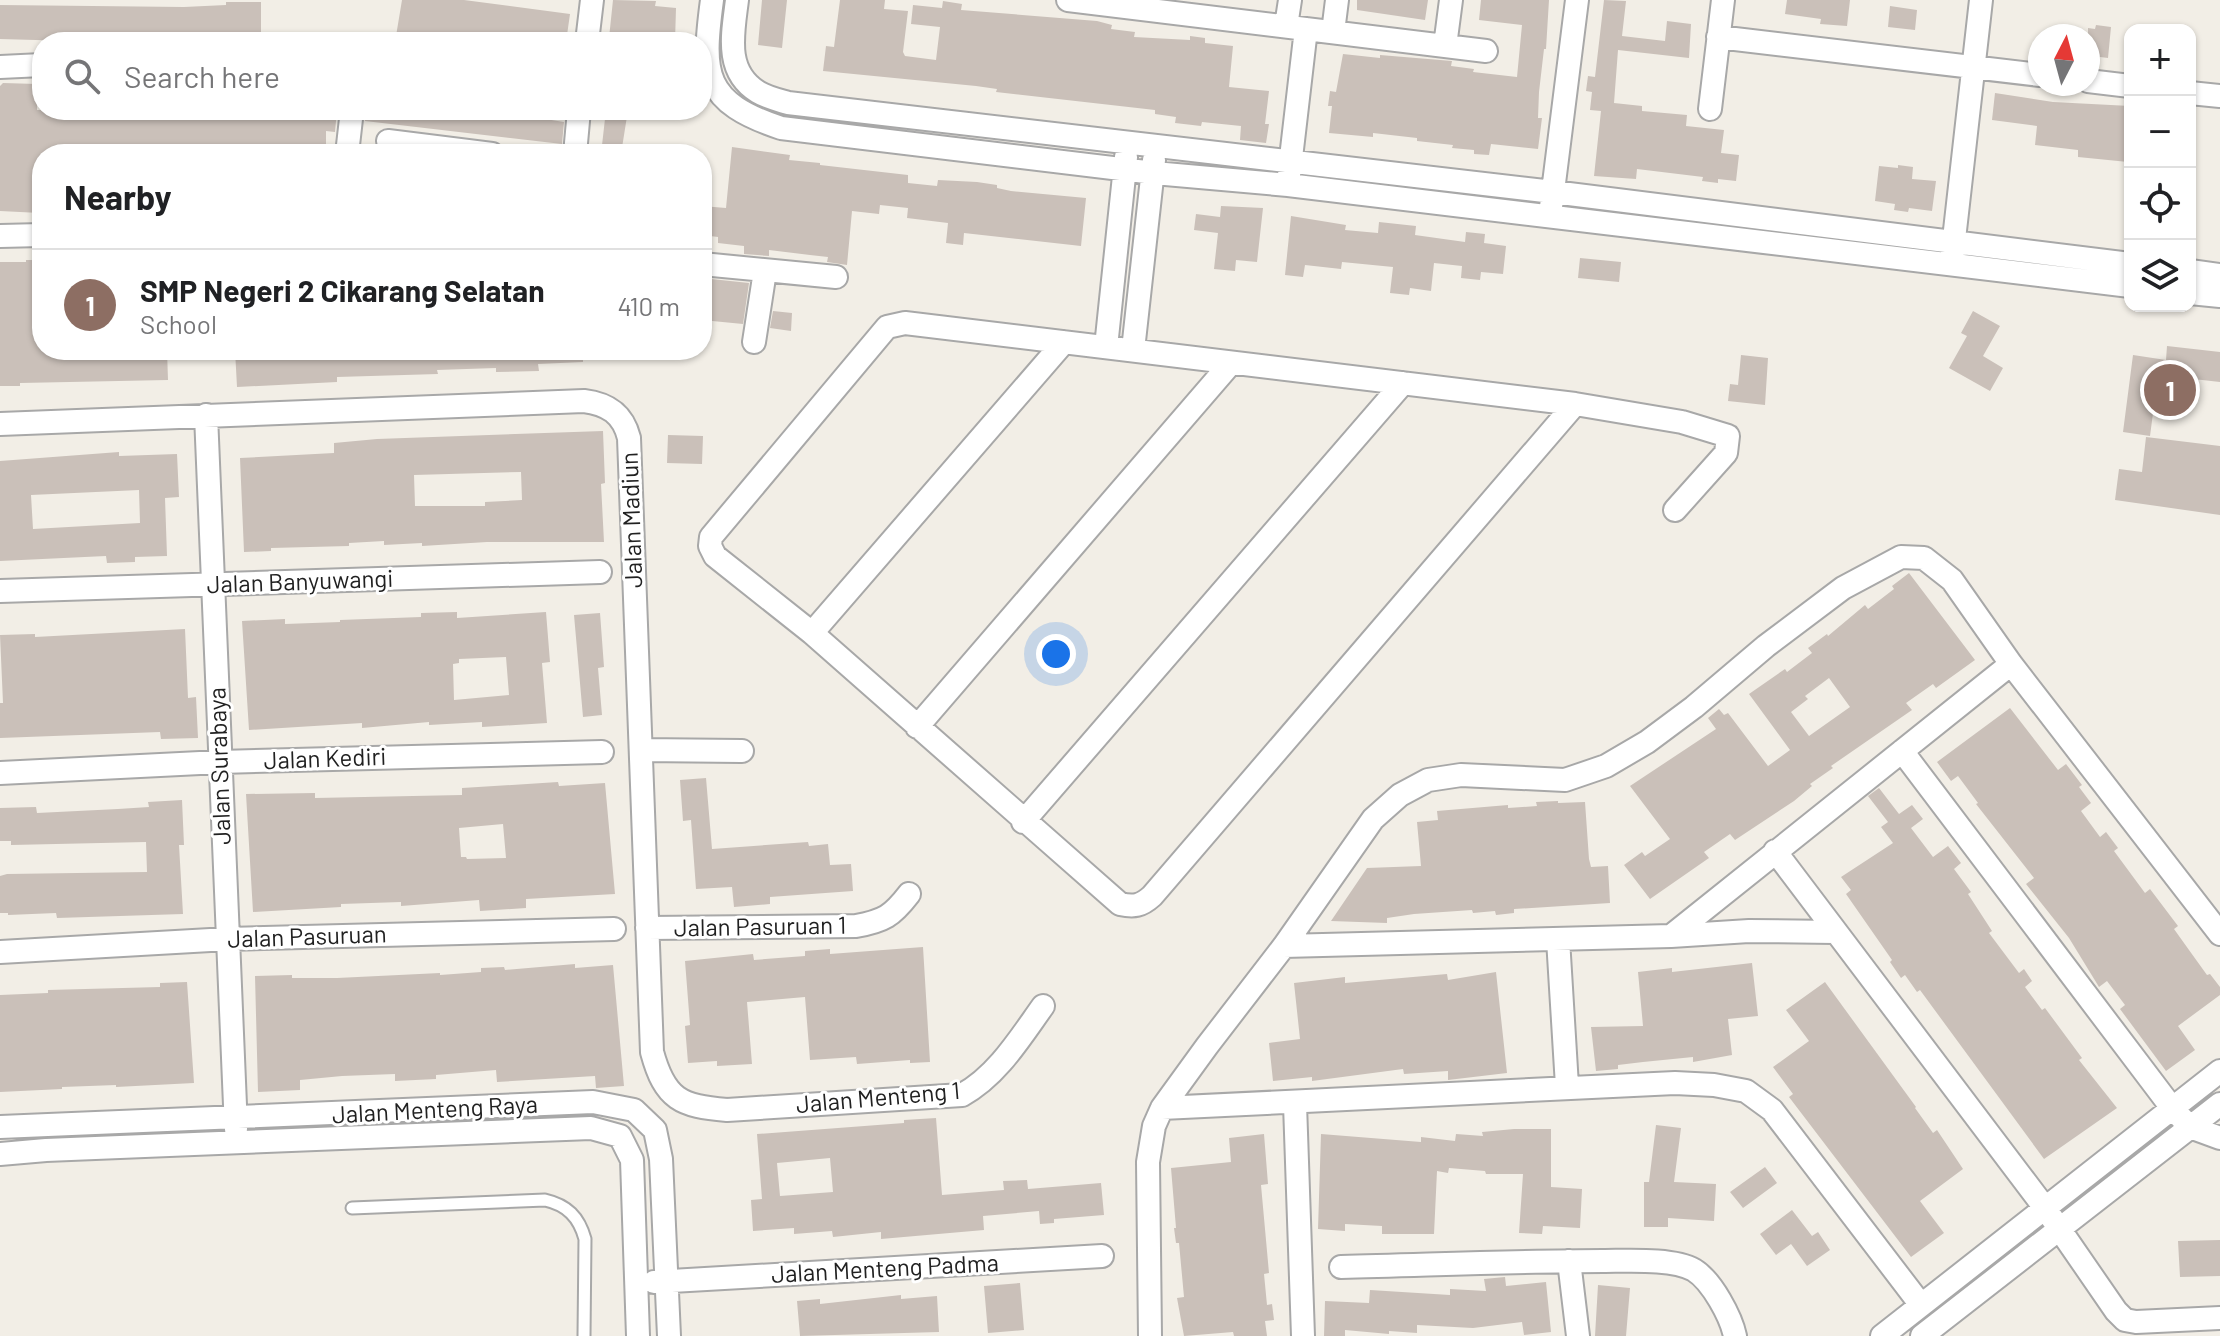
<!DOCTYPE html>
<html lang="en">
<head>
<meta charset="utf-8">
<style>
  :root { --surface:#fff; --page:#f2f2f2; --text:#202124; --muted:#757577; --line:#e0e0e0; --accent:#d10200 }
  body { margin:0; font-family:Barlow,sans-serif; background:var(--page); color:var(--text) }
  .controls { position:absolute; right:24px; top:24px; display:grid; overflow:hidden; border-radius:16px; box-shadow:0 2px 6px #0004 }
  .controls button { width:72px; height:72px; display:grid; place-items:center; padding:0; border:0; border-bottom:2px solid var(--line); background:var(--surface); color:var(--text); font:40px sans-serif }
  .compass { position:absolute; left:2028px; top:24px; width:72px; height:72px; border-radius:50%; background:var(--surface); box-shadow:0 2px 6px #0004; rotate:6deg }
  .you { position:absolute; left:1056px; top:654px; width:28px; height:28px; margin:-20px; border:6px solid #fff; border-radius:50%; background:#1a73e8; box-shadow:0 0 0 12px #1a73e833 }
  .badge { display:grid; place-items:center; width:52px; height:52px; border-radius:50%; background:var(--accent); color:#fff; font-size:26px; font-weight:700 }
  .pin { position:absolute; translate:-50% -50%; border:4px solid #fff; box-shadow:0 2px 8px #0006 }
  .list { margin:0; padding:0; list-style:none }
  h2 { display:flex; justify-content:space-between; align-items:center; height:104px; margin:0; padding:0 32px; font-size:34px }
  h2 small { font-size:26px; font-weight:400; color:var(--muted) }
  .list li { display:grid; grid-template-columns:52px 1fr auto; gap:24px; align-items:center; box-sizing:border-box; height:112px; padding:0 32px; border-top:2px solid var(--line) }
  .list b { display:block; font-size:30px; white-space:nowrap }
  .list p { margin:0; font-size:26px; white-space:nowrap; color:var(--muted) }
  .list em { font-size:26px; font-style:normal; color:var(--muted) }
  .icon { flex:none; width:44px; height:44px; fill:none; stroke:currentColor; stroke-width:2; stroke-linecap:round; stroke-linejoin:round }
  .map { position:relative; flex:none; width:2220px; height:1336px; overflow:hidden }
  .search { position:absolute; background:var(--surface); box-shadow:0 2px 6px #0004; left:32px; top:32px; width:680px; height:88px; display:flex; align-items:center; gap:20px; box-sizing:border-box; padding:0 28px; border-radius:32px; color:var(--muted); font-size:30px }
  .panel { position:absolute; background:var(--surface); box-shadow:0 2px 6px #0004; left:32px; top:144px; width:680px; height:216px; border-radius:32px }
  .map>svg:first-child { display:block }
  .building { fill:#cac0b9; fill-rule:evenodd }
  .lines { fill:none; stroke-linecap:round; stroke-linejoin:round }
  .lane-casing { stroke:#a8a8a8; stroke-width:15 }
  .street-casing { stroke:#a8a8a8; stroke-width:26 }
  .lane { stroke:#fff; stroke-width:11 }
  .street { stroke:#fff; stroke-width:22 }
  .labels { text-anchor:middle; stroke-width:6; stroke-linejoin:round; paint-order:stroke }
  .street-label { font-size:24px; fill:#212121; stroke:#fff }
</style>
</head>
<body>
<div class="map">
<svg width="2220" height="1336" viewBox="0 0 2220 1336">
  <rect width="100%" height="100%" fill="#f2eee6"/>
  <path class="building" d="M 402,0 L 464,0 L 570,14 L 566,42 L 395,42 Z
    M 613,0 L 656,1 L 655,6 L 676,8 L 675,42 L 609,38 Z
    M 762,0 L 787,0 L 782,48 L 758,45 Z
    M 840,0 L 885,0 L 884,9 L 908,11 L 903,52 L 905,56 L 936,60 L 940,27 L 911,24 L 913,5 L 942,8 L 943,1 L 962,4 L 961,10 L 1097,21 L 1112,25 L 1111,29 L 1135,32 L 1134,37 L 1190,40 L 1190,36 L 1205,38 L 1205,43 L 1233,46 L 1229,87 L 1269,91 L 1265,124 L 1269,124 L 1266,143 L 1240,140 L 1241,126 L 1202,122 L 1201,126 L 1175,123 L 1176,117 L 1155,114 L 1155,110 L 996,92 L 997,89 L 976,86 L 823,71 L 826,46 L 834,47 Z
    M 1357,0 L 1428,0 L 1425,20 L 1357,10 Z
    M 1481,0 L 1549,0 L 1546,49 L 1544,49 L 1539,92 L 1538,118 L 1542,118 L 1538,149 L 1491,144 L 1489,155 L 1474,154 L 1474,150 L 1452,148 L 1453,145 L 1417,141 L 1417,138 L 1373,133 L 1373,137 L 1329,133 L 1332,106 L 1328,106 L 1330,91 L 1336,92 L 1343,54 L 1380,58 L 1380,55 L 1452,61 L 1451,66 L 1474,69 L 1473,72 L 1517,77 L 1522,25 L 1479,20 Z
    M 1604,0 L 1626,1 L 1622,36 L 1665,41 L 1667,21 L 1691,24 L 1689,58 L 1618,50 L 1614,103 L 1642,106 L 1642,111 L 1687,115 L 1686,126 L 1724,130 L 1721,153 L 1739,155 L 1736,181 L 1718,179 L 1718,183 L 1702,181 L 1703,177 L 1637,169 L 1636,179 L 1594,176 L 1601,111 L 1590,110 L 1592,92 L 1586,91 L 1588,76 L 1595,77 Z
    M 1787,0 L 1850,0 L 1847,26 L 1820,24 L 1821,19 L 1785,14 Z
    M 226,2 L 261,2 L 261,37 L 179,35 L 179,40 L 106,42 L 0,39 L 0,5 L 184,7 L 226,5 Z
    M 1890,6 L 1917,10 L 1915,30 L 1888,27 Z
    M 2096,25 L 2111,27 L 2108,58 L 2092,56 L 2093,52 L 2088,52 L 2088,28 L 2095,29 Z
    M 3,83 L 37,84 L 37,110 L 337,110 L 335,132 L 326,131 L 326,154 L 42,154 L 40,213 L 0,211 L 0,86 Z
    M 1995,93 L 2053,102 L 2130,106 L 2128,162 L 2078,157 L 2078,150 L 2035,145 L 2037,126 L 1992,120 Z
    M 366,110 L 444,110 L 471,113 L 471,110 L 546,110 L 545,119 L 564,122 L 562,144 L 365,121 Z
    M 606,110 L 628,110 L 621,154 L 601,154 Z
    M 732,147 L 790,155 L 789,160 L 820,163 L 820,165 L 908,175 L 908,183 L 937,186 L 938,180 L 977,182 L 997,185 L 997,188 L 1011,191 L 1086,198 L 1081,246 L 964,233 L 963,245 L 946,243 L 948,223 L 907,218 L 908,208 L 880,205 L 879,214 L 852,211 L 847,265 L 827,262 L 828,257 L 810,255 L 769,250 L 769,256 L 744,254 L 744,246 L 718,243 L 718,237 L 702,235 L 702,206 L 726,208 Z
    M 1898,165 L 1913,167 L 1912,179 L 1936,181 L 1932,211 L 1909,208 L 1908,212 L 1894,210 L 1895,204 L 1875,201 L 1879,166 L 1898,168 Z
    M 1221,206 L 1263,208 L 1257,262 L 1236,260 L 1235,271 L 1214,269 L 1218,233 L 1194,230 L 1196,214 L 1220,217 Z
    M 1291,216 L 1346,225 L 1345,230 L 1378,233 L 1379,222 L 1416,226 L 1415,235 L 1465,242 L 1466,232 L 1485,234 L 1484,243 L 1506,246 L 1503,274 L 1481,272 L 1480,280 L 1461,278 L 1462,266 L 1434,263 L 1431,291 L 1410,288 L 1409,295 L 1390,293 L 1393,267 L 1342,262 L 1341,269 L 1305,265 L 1303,277 L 1285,275 Z
    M 1580,258 L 1621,262 L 1619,282 L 1578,278 Z
    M 26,260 L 42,260 L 42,350 L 167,350 L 168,380 L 20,383 L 20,386 L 0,386 L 0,262 L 26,262 Z
    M 702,278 L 749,283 L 743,324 L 702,320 Z
    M 773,311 L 792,313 L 791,331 L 770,328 Z
    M 1973,311 L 2000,326 L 1983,356 L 2003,368 L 1990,391 L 1949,368 L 1967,336 L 1961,333 Z
    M 2167,346 L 2220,352 L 2220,382 L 2158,375 L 2150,436 L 2123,432 L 2133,355 L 2166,360 Z
    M 235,350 L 583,350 L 583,362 L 538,364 L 539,371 L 496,372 L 496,368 L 437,370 L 438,374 L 337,377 L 337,382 L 237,387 Z
    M 1741,355 L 1768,358 L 1765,405 L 1728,401 L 1730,384 L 1738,385 Z
    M 603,431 L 605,483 L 601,484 L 604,542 L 487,542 L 422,546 L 422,543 L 384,545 L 384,541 L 349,543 L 349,546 L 271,548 L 271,551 L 244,552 L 240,458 L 334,453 L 334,443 L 377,439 ZM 521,472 L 522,500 L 485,502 L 485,506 L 415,506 L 414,475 Z
    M 668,435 L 703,436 L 702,464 L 667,463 Z
    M 2146,437 L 2220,446 L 2220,515 L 2115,500 L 2119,469 L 2142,472 Z
    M 119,452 L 119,456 L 177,454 L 179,497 L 165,498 L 167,556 L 135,557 L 135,562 L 107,563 L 106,556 L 0,561 L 0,461 ZM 139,490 L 140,523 L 33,529 L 31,495 Z
    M 1909,573 L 1975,660 L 1936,688 L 1933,684 L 1906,703 L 1912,710 L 1831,766 L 1833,768 L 1810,784 L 1812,786 L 1794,801 L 1735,840 L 1730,834 L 1704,852 L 1709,858 L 1650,899 L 1624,865 L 1642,852 L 1645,856 L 1670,839 L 1630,786 L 1716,729 L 1708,718 L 1719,709 L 1724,715 L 1728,713 L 1768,766 L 1790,750 L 1749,694 L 1785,669 L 1787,672 L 1812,653 L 1808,648 L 1827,634 L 1828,636 L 1865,605 L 1868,609 L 1894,589 L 1892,586 ZM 1829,678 L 1850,707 L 1809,736 L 1791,712 L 1808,699 L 1805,696 Z
    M 457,612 L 457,618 L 546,612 L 550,662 L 542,663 L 547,723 L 482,727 L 482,722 L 429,725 L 429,722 L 362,728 L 362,723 L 249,730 L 242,621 L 285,619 L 285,624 L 340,622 L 340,620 L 421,617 L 421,613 ZM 506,657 L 509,695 L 454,700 L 453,664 L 459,663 L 459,659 Z
    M 600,613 L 604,667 L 598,668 L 602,715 L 583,717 L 574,615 Z
    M 185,629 L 188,698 L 196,697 L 198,738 L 161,739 L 160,732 L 0,738 L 0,703 L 3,703 L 0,635 L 35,634 L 35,637 Z
    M 2010,708 L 2058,770 L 2066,764 L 2082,785 L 2079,787 L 2091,803 L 2081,811 L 2100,837 L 2106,832 L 2118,848 L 2114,851 L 2145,893 L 2150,889 L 2178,926 L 2174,929 L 2189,950 L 2207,975 L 2210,974 L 2220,987 L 2220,995 L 2178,1026 L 2195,1050 L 2166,1071 L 2120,1009 L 2125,1005 L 2107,981 L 2099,987 L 2069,938 L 2026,884 L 2034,878 L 1976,804 L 1978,803 L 1958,776 L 1951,781 L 1937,762 Z
    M 706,778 L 712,849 L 808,842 L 809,846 L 828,844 L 830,865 L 851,864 L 853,891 L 770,897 L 770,904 L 734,907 L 732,887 L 696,889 L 691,820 L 683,821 L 680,780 Z
    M 558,782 L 559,786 L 605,783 L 615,894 L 526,899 L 526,908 L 480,911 L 479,900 L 401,906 L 401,902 L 341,904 L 341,907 L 253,912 L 246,794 L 315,793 L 315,798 L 462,795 L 462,788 ZM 503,824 L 506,858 L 467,859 L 466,857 L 461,857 L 459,828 Z
    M 1879,788 L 1899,814 L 1912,805 L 1923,819 L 1911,828 L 1933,857 L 1948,846 L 1961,863 L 1954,869 L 1971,892 L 1968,894 L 1992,931 L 1989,933 L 2019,973 L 2024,969 L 2032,981 L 2025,987 L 2042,1010 L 2045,1008 L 2082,1058 L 2079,1060 L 2117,1108 L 2044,1159 L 1920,990 L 1917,992 L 1905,975 L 1901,978 L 1890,962 L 1892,960 L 1846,894 L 1851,890 L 1841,877 L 1893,843 L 1881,827 L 1888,822 L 1868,796 Z
    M 182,800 L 184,845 L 179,845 L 183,914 L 57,918 L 56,913 L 8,915 L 8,913 L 0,913 L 0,876 L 7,874 L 147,872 L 146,842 L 11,845 L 11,841 L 0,841 L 0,808 L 36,807 L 37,813 L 118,809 L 149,807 L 148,802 Z
    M 1558,801 L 1558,803 L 1585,802 L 1589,859 L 1591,867 L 1608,866 L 1610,903 L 1514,909 L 1514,913 L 1496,915 L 1495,911 L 1473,913 L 1472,910 L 1414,914 L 1387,918 L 1387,923 L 1331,921 L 1367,868 L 1421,866 L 1417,822 L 1438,820 L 1437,811 L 1508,805 L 1508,808 L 1537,806 L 1536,802 Z
    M 923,947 L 930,1062 L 910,1063 L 910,1060 L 857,1064 L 856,1057 L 810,1060 L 805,997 L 747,1002 L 752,1064 L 717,1066 L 717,1061 L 688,1063 L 685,1026 L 690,1025 L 685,961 L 753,954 L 754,960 L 805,956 L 805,951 L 830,949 L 830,954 Z
    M 1752,963 L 1758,1016 L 1728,1019 L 1732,1055 L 1693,1062 L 1693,1057 L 1643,1062 L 1618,1065 L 1618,1069 L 1596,1071 L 1591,1027 L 1643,1026 L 1638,972 L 1672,968 L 1672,972 Z
    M 575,964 L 575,968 L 613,965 L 624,1086 L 596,1088 L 595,1076 L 497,1082 L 496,1070 L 436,1075 L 436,1079 L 395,1081 L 395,1074 L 342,1076 L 300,1080 L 300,1090 L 258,1092 L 255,976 L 292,975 L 292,978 L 337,978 L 440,973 L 440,975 L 481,972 L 481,968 L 504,967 L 505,970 Z
    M 1496,972 L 1507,1073 L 1448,1080 L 1448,1071 L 1404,1074 L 1403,1069 L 1312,1081 L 1312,1077 L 1273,1081 L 1269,1043 L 1300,1039 L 1294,983 L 1345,977 L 1345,983 L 1447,974 L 1448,980 Z
    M 187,982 L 194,1083 L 116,1087 L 116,1085 L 62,1087 L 62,1089 L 0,1092 L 0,995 L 48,993 L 48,990 L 160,987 L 160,983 Z
    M 1825,982 L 1916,1107 L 1915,1108 L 1933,1133 L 1937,1130 L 1963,1169 L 1920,1201 L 1944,1233 L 1911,1257 L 1789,1097 L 1793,1094 L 1773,1067 L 1809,1041 L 1786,1010 Z
    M 936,1118 L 942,1195 L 1004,1190 L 1003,1181 L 1027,1180 L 1028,1189 L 1101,1183 L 1104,1215 L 1054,1219 L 1054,1223 L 1040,1224 L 1039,1211 L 983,1216 L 984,1230 L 881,1239 L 881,1232 L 833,1237 L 832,1231 L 794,1234 L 794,1228 L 753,1231 L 751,1200 L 762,1199 L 757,1134 L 904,1123 L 904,1120 ZM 830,1158 L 833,1192 L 780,1196 L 777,1163 Z
    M 1656,1125 L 1681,1128 L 1674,1182 L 1716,1184 L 1714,1221 L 1668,1218 L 1668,1227 L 1644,1227 L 1644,1182 L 1649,1182 Z
    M 1514,1129 L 1551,1129 L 1551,1187 L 1582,1189 L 1580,1228 L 1543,1226 L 1542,1234 L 1519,1233 L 1523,1174 L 1486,1174 L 1485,1171 L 1449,1168 L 1448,1173 L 1437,1171 L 1434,1234 L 1382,1234 L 1382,1226 L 1345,1224 L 1345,1231 L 1318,1229 L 1321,1134 L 1421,1142 L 1421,1137 L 1455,1141 L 1456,1134 L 1483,1136 L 1482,1132 Z
    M 1264,1134 L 1268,1184 L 1261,1185 L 1269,1273 L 1264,1274 L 1267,1305 L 1272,1304 L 1274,1320 L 1265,1321 L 1267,1336 L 1234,1336 L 1233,1332 L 1184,1336 L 1177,1298 L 1184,1297 L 1179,1243 L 1176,1243 L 1174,1228 L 1176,1228 L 1171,1168 L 1231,1162 L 1229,1138 Z
    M 1765,1167 L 1777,1183 L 1743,1208 L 1730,1192 Z
    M 1792,1210 L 1812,1236 L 1818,1232 L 1830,1250 L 1807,1266 L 1791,1244 L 1776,1255 L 1760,1234 Z
    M 2220,1240 L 2220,1276 L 2180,1277 L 2178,1241 Z
    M 1505,1277 L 1506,1286 L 1546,1282 L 1551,1332 L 1524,1335 L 1522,1322 L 1473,1328 L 1417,1325 L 1417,1333 L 1389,1331 L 1389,1334 L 1345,1330 L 1345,1336 L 1324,1336 L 1325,1301 L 1369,1303 L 1370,1290 L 1450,1295 L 1450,1289 L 1486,1291 L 1484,1279 Z
    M 1020,1283 L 1024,1330 L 988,1333 L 984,1286 Z
    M 1598,1285 L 1630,1288 L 1626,1336 L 1595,1336 Z
    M 901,1295 L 901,1299 L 937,1296 L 939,1332 L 800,1336 L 797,1301 L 820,1299 L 820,1304 Z"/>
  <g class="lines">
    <g class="lane-casing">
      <path id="lane" d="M 352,1208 L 545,1200 C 567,1205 579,1217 585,1239 L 584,1336"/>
    </g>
    <g class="street-casing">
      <path id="street" d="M 712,0 C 702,75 703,102 781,128 L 1154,173 L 1288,185 L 2130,286
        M 737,0 C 733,33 724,71 758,92 C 766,97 778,100 788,103 L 1553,192 L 2130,264
        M 1068,0 L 1486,51
        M 1286,26 L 1290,0
        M 1333,32 L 1337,0
        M 1718,37 L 2040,75
        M 587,42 L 592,0
        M 1445,46 L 1451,0
        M 0,67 L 42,65
        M 2088,81 L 2130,86
        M 2190,93 L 2220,96
        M 1710,109 L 1723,0
        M 388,141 L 492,154
        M 347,154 L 352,110
        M 575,154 L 579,110
        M 1289,175 L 1306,29
        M 1551,207 L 1577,0
        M 0,236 L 42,235
        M 1952,257 L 1981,0
        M 702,264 L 836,277
        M 2190,271 L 2220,275
        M 2190,293 L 2220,296
        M 754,342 L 765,271
        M 1106,347 L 1126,157
        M 1133,350 L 1154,160
        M 1575,404 L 1152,896 C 1141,906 1134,907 1120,904 L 812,633 L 715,556 L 710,546 L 711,537 L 887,327 L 905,323 L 1575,404 L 1682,422 L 1728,436 L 1726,453 L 1675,510
        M 206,415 L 236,1129
        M 0,424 L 584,401 C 608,404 623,414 629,438 L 652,1052 C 665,1100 681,1106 727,1110 L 962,1095 C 997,1076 1020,1038 1043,1006
        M 0,591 L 600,572
        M 812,633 L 1064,342
        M 917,727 L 1231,363
        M 641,750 L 742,751
        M 1902,751 L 2172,1108 L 2190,1127 L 2220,1138
        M 0,773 L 220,762 L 602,752
        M 1023,822 L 1403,383
        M 1775,851 L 2045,1208 L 2116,1311 L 2125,1320 L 2136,1322 L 2220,1318
        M 647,928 L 856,926 C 884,921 892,916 909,894
        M 1671,936 L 2011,664
        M 1558,939 L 1567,1086
        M 1284,946 L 1671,936 L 1749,931 L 1835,932
        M 0,952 L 228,939 L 614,929
        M 1295,1104 L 1303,1336
        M 1162,1108 L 1675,1083 L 1714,1085 L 1746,1091 L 1772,1110 L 1921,1305
        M 0,1127 L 593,1102 L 634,1110 L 655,1130 L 661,1159 L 669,1336
        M 0,1154 L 46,1150 L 591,1128 L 620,1136 L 632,1160 L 638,1336
        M 1569,1261 L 1578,1336
        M 1341,1267 C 1428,1265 1516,1261 1603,1261 C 1627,1261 1673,1258 1694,1270 C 1712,1281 1731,1317 1735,1336
        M 654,1282 L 1102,1256
        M 1150,1336 L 1148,1162 L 1154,1126 L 1162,1108 L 1207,1046 L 1284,946 L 1373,819 L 1400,795 L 1428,780 L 1461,775 L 1565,780 L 1606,766 L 1647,742 L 1694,707 L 1766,646 L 1843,588 L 1901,557 L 1924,558 L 1952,580 L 2011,664 L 2220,934
        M 1882,1336 L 2220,1071
        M 1922,1336 L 2220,1104"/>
    </g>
    <use href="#lane" class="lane"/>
    <use href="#street" class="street"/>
  </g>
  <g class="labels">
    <g class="street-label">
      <text transform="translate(632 520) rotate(-92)" y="8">Jalan Madiun</text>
      <text transform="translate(300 582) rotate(-2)" y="8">Jalan Banyuwangi</text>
      <text transform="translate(325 759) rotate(-2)" y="8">Jalan Kediri</text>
      <text transform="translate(220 766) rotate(-92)" y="8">Jalan Surabaya</text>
      <text transform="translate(760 927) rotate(-1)" y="8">Jalan Pasuruan 1</text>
      <text transform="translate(307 937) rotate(-2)" y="8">Jalan Pasuruan</text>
      <text transform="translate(878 1098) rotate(-5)" y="8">Jalan Menteng 1</text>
      <text transform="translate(435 1110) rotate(-3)" y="8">Jalan Menteng Raya</text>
      <text transform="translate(885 1269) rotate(-3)" y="8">Jalan Menteng Padma</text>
    </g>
  </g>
</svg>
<div class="controls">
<button>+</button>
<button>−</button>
<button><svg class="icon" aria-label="locate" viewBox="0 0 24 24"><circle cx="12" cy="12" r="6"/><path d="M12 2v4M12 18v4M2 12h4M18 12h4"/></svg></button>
<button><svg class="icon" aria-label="layers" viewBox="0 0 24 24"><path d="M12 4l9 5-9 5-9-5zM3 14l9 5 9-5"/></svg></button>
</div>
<svg class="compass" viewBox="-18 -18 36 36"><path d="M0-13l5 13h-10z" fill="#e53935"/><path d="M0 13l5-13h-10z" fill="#757577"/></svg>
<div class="you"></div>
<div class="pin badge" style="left:2170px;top:390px;background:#8d6e63">1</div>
<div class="search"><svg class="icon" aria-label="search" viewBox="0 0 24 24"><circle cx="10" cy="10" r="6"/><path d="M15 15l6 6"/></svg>Search here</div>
<section class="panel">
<h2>Nearby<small></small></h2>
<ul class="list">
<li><span class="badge" style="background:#8d6e63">1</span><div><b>SMP Negeri 2 Cikarang Selatan</b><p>School</p></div><em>410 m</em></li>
</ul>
</section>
</div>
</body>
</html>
